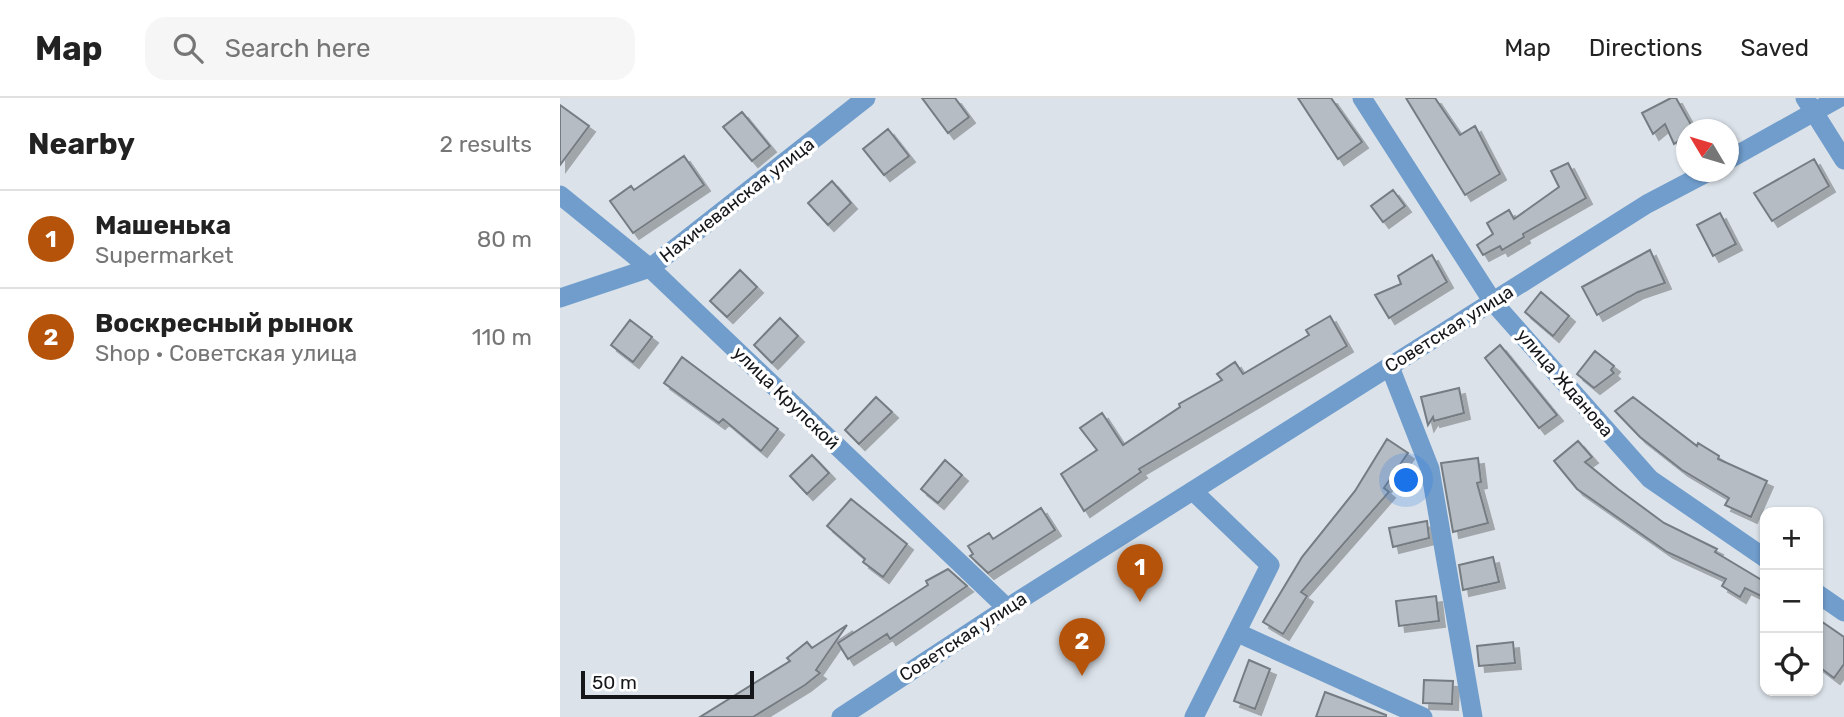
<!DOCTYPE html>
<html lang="en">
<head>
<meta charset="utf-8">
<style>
  :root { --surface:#fff; --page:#f6f6f6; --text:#222; --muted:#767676; --line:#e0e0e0; --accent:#b45309 }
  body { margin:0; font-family:Rubik,sans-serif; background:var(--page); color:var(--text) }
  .controls { position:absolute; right:21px; bottom:21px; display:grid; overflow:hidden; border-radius:14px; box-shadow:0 2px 5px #0004 }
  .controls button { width:63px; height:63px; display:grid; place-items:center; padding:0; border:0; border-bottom:2px solid var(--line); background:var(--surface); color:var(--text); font:35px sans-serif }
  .compass { position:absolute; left:1116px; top:21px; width:63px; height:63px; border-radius:50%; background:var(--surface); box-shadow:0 2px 5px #0004; rotate:308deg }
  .scale { position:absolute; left:21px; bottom:18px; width:173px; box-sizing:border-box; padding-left:7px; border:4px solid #141619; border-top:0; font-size:19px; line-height:24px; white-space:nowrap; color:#141619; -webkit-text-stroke:5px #fff; paint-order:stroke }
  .you { position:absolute; left:847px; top:383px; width:24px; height:24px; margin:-18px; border:5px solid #fff; border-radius:50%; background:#1a73e8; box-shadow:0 0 0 10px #1a73e833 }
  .badge { display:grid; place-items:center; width:46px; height:46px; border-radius:50%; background:var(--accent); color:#fff; font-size:23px; font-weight:700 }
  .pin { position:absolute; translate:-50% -58px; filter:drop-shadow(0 2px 4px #0008) }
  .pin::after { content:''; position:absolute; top:37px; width:24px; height:21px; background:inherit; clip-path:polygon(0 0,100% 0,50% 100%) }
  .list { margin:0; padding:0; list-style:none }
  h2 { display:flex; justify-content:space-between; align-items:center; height:91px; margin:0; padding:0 28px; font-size:30px }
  h2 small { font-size:23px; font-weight:400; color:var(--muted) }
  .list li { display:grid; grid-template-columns:46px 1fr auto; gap:21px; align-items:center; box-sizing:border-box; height:98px; padding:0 28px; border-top:2px solid var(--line) }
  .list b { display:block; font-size:26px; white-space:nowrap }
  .list p { margin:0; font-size:23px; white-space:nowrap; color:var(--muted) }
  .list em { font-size:23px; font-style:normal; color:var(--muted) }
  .icon { flex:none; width:38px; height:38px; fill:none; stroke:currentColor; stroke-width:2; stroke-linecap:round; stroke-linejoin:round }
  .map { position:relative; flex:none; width:1284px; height:619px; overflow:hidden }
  header { display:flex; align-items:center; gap:42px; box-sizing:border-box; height:98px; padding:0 35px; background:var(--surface); border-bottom:2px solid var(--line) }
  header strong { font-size:33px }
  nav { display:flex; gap:38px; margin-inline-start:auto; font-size:24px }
  .search { width:490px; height:63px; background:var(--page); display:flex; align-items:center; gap:18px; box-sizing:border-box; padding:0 24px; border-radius:21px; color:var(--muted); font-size:26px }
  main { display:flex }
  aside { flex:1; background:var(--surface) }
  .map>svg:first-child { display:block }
  .building { fill:#b5bcc3; stroke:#757c82; stroke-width:2; filter:url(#shadow) }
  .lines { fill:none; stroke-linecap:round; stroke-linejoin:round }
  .minor { stroke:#709dcc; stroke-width:19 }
  .tertiary { stroke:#709dcc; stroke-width:19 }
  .labels { text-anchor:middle; stroke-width:7; stroke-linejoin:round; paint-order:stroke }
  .street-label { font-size:18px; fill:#141619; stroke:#fff }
</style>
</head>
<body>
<header>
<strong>Map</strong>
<div class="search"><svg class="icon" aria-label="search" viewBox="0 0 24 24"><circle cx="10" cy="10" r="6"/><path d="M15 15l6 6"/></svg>Search here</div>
<nav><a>Map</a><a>Directions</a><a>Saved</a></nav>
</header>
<main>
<aside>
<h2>Nearby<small>2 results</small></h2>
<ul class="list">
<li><span class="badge">1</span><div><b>Машенька</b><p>Supermarket</p></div><em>80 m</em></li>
<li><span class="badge">2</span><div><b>Воскресный рынок</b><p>Shop · Советская улица</p></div><em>110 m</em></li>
</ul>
</aside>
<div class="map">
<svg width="1284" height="619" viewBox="0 0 1284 619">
  <defs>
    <filter id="shadow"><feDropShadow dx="6" dy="6" stdDeviation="0" flood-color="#0004"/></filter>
  </defs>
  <rect width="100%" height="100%" fill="#dbe2e9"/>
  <path class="building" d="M 362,0 L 395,0 L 409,19 L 388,35 Z
    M 738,0 L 771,0 L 802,44 L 778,61 Z
    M 846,0 L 875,0 L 900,37 L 915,28 L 940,76 L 905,97 Z
    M 1111,0 L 1116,0 L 1134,32 L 1126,32 L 1126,38 L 1114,46 L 1105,26 L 1093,36 L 1082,15 Z
    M 0,7 L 29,28 L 0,67 Z
    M 182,14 L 210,48 L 192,63 L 163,29 Z
    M 328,31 L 349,58 L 324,77 L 303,51 Z
    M 124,58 L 144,87 L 73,135 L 50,103 L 71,88 L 74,92 Z
    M 1254,61 L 1269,88 L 1212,123 L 1194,95 Z
    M 1008,65 L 1026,100 L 963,136 L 964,139 L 942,152 L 940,148 L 923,157 L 917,147 L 933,136 L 927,125 L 949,112 L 954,121 L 999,89 L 991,73 Z
    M 272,83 L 291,105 L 268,127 L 248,105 Z
    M 833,92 L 845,108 L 823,124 L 811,108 Z
    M 1160,115 L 1176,146 L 1153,158 L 1137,127 Z
    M 1090,152 L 1105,185 L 1078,194 L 1037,217 L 1022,189 Z
    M 872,157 L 887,184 L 829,220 L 815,197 L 841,186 L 838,178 Z
    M 180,172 L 197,189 L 167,219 L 150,203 Z
    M 981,194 L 1009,218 L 993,238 L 965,214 Z
    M 770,218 L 787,248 L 579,371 L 581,374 L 524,413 L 501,376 L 537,352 L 520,330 L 542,315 L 563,347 L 620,309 L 619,306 L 662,282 L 657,276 L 675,264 L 683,276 L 749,237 L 746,232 Z
    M 220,220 L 238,238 L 212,265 L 194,247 Z
    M 70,222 L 92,239 L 73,264 L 51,247 Z
    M 940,247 L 997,317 L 979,330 L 925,260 Z
    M 1035,253 L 1054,268 L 1051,272 L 1054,275 L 1034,290 L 1017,276 Z
    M 122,259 L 218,331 L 201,353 L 163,321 L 159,325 L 104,285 Z
    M 899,290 L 904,315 L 874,323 L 873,319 L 868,327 L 861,299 Z
    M 316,299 L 332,314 L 299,346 L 285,332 Z
    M 1073,299 L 1137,348 L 1138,345 L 1159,358 L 1158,361 L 1207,383 L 1191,419 L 1165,407 L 1169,400 L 1122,372 L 1080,339 L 1055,313 Z
    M 827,341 L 848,355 L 824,390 L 829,394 L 741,494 L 747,498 L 723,536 L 703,524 L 742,459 L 795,393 Z
    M 1018,343 L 1032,359 L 1025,364 L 1058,391 L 1104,425 L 1157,451 L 1155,454 L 1205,484 L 1205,500 L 1185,490 L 1180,499 L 1162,488 L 1166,481 L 1107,454 L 1017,391 L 994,363 Z
    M 252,357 L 269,375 L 247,396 L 230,378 Z
    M 918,360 L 921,384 L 917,385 L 928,425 L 893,434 L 881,365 Z
    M 385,362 L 402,377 L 378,405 L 361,391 Z
    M 291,401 L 347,446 L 323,479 L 303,464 L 305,461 L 267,428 Z
    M 481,410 L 495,432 L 428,475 L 410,458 L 413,456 L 408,448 L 429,435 L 433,441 Z
    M 867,423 L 869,440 L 833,449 L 829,430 Z
    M 933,459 L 939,484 L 903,492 L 899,467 Z
    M 388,471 L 407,488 L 330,541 L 327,536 L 288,561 L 278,545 L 368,487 L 366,483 Z
    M 876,498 L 879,523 L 839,528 L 836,503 Z
    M 1258,521 L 1284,539 L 1284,566 L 1274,580 L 1258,568 Z
    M 287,527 L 256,572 L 260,575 L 245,587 L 193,619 L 140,619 L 230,563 L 227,560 L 247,544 L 252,550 Z
    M 953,544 L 955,565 L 919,568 L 917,548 Z
    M 689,562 L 710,571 L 695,611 L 674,603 Z
    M 864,582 L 893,583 L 892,606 L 863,605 Z
    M 765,594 L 826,617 L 826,619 L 756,619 Z"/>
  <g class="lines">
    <path class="minor" d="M 802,0 L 933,204 L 1090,381 L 1205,460
      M 1245,0 L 1284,62
      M 0,97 L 90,170 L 447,510
      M 0,200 L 90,170 L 306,0
      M 830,269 L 870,371 L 913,619
      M 633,393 L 710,467 L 634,619
      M 1258,496 L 1284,514
      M 678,535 L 863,619"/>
    <path class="tertiary" d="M 1168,62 L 1279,0
      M 281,619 L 447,510 L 1087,106 L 1148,74"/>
  </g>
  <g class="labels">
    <g class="street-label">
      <text transform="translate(177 102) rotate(-38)" y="6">Нахичеванская улица</text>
      <text transform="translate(889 231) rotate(-32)" y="6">Советская улица</text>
      <text transform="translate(1005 285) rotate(49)" y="6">улица Жданова</text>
      <text transform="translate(226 300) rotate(44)" y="6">улица Крупской</text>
      <text transform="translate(403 539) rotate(-33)" y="6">Советская улица</text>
    </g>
  </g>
</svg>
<div class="controls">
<button>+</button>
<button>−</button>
<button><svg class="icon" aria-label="locate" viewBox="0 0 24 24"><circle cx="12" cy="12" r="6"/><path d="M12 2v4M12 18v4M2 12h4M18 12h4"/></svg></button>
</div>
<svg class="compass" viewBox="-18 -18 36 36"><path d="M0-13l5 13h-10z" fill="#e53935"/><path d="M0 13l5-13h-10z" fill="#767676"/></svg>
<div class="scale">50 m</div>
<div class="you"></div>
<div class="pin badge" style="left:580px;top:504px">1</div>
<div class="pin badge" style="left:522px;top:578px">2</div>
</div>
</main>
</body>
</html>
